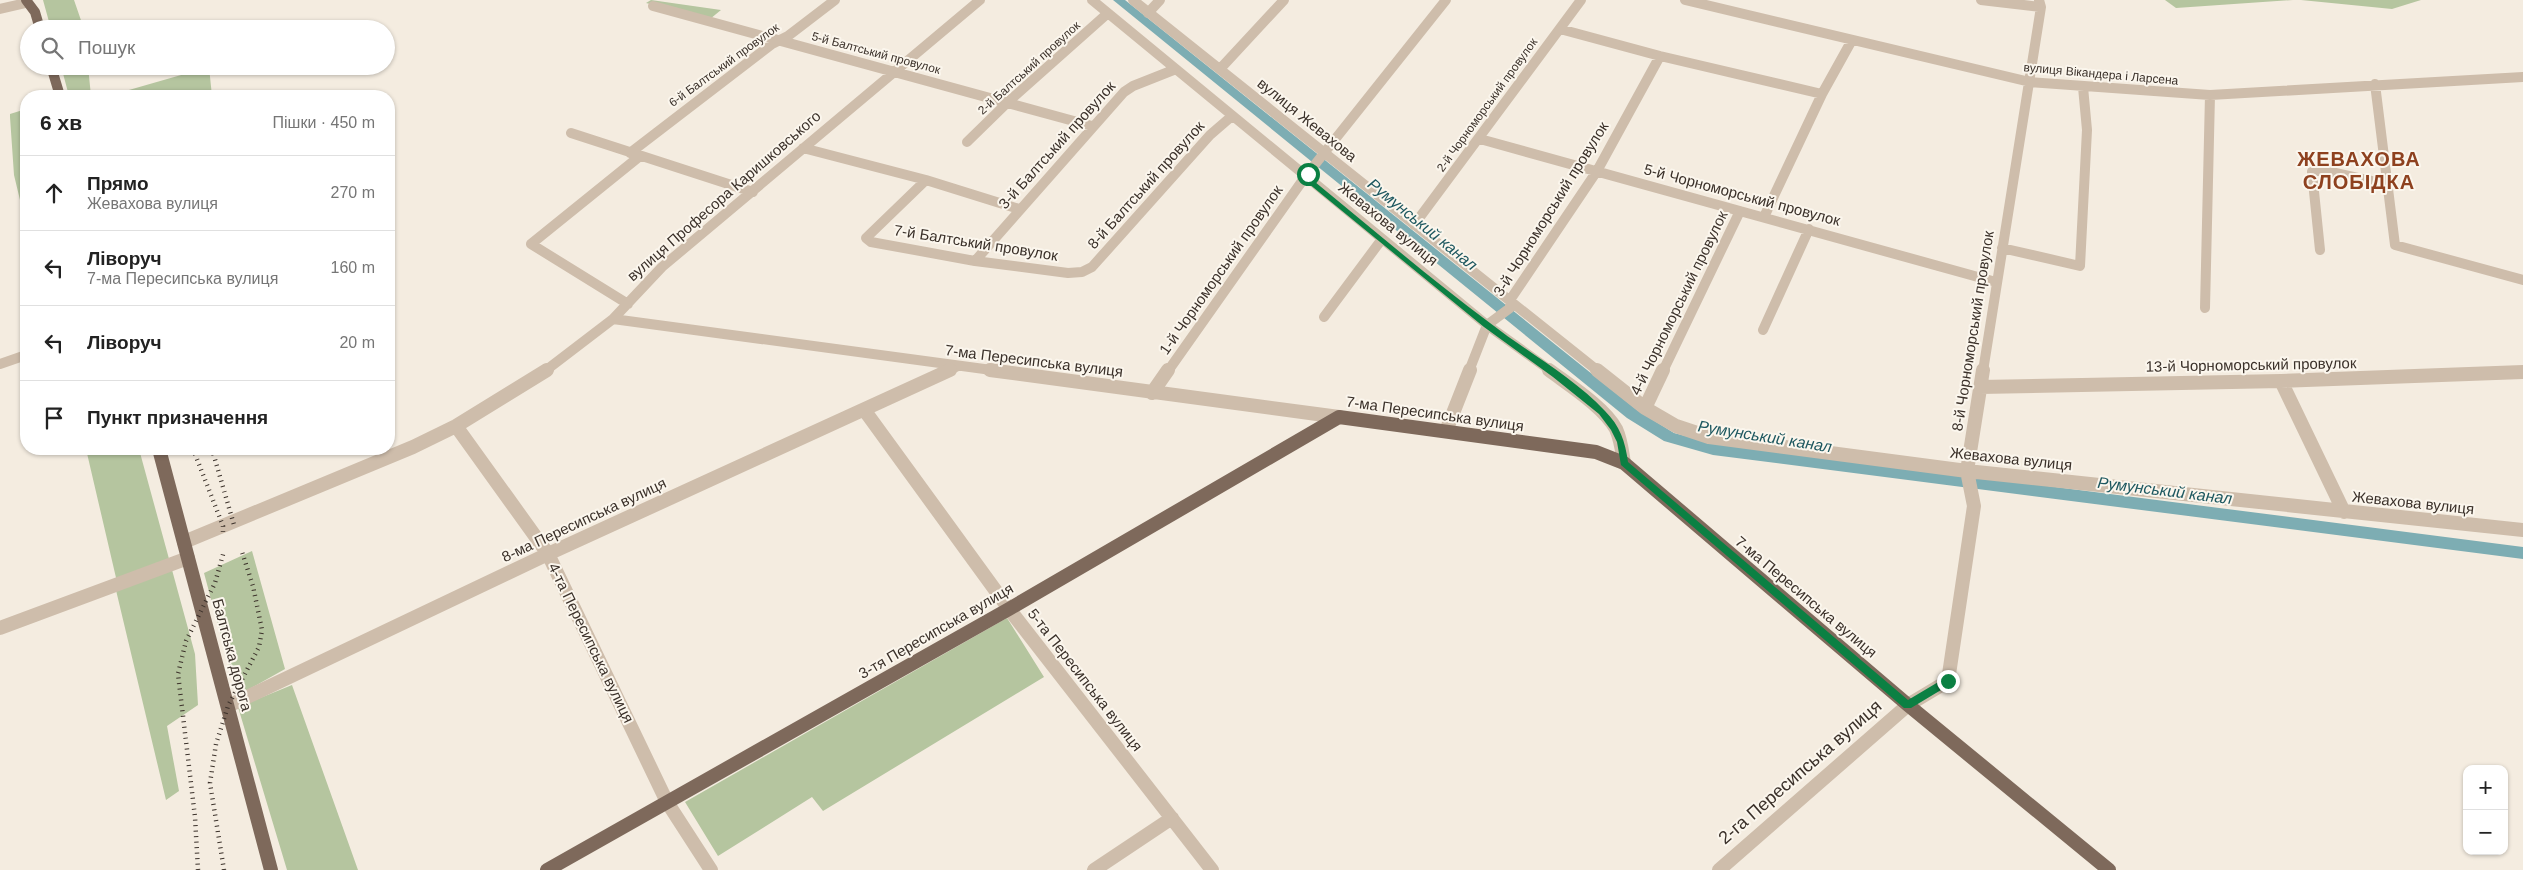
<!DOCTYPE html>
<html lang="uk">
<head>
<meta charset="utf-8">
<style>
  :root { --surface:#fff; --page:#f2f2f2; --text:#222; --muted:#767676; --line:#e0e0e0 }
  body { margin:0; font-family:Helvetica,sans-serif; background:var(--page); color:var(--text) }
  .controls { position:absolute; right:15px; bottom:15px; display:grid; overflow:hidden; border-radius:10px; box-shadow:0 1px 4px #0004 }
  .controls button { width:45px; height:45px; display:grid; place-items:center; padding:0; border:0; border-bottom:1px solid var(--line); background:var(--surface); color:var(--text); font:25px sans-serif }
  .stop { position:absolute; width:15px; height:15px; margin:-11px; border:4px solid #0b8043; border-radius:50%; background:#fff }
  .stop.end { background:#0b8043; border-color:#fff; box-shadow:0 1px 5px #0008 }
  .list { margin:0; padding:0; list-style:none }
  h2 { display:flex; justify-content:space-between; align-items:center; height:65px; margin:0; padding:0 20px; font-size:21px }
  h2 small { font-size:16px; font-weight:400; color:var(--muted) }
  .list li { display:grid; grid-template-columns:32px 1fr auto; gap:15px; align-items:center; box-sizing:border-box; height:75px; padding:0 20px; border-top:1px solid var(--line) }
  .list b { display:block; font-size:19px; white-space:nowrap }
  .list p { margin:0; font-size:16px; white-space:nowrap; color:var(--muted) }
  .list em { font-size:16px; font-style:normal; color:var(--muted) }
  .icon { flex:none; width:28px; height:28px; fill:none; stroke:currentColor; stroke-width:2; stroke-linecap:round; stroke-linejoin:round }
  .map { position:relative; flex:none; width:2523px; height:870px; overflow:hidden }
  .search { position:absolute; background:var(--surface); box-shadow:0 1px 4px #0004; left:20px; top:20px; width:375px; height:55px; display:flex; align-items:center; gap:12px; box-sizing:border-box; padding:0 18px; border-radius:28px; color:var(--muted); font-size:19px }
  .panel { position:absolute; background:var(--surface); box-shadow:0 1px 4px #0004; left:20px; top:90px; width:375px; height:365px; border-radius:20px }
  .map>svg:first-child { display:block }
  .green { fill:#b5c59f }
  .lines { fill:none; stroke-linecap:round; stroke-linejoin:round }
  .canal { fill:#7dadb3; fill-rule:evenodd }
  .minor-far1 { stroke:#cebdab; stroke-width:10 }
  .minor { stroke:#cebdab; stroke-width:14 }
  .major-far1 { stroke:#7e695b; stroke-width:10 }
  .major { stroke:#7e695b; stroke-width:14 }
  .rail { stroke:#3b312a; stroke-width:4.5; stroke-dasharray:1 4.5; stroke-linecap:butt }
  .route { fill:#0b8043 }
  .labels { text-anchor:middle; stroke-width:4; stroke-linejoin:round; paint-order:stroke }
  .far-street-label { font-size:12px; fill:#3b312a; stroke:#fbf6ed }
  .street-label { font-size:15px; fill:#3b312a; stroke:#fbf6ed }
  .water-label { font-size:16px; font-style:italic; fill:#1d575f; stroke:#fbf6ed }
  .near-street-label { font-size:18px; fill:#3b312a; stroke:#fbf6ed }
  .district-label { font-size:20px; font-weight:bold; letter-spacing:1px; fill:#8e411f; stroke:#fbf6ed }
</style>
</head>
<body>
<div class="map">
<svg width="2523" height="870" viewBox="0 0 2523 870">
  <rect width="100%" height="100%" fill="#f4ece0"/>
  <path class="green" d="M 43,0 L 74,0 L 84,29 L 51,29 Z
    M 651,0 L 721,10 L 710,19 L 646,3 Z
    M 2165,0 L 2293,0 L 2176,8 Z
    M 2301,0 L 2421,0 L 2392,9 Z
    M 61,66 L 88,66 L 91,96 L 69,96 Z
    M 209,67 L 212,96 L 108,96 Z
    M 26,109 L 26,225 L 14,175 L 10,117 L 10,114 Z
    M 86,449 L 139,449 L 195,654 L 198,705 L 167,726 L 179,791 L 166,800 L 115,586 L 117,582 Z
    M 252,551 L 285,669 L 237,696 L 204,573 Z
    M 1007,618 L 1044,677 L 823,811 L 812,797 L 718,856 L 685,802 Z
    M 292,685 L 358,870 L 287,870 L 238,707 Z"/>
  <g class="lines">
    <path class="canal" d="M 1113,0 L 1125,0 L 1637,410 L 1674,433 L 1713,443 L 2523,547 L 2523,559 L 1713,455 L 1664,441 L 1627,418 Z"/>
    <path class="minor-far1" d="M 1092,0 L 1487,325 L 1551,371
      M 1133,0 L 1598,371
      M 1685,0 L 2030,82 L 2210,95 L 2523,77
      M 1981,0 L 2041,7
      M 653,6 L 1092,126
      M 0,9 L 26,3
      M 1148,13 L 1160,0
      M 1560,29 L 1660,56 L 1822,94
      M 1220,69 L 1284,0
      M 2375,84 L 2395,245 L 2523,280
      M 571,133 L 753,192
      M 1480,139 L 1996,282
      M 967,142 L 1008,102 L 1108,13
      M 803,148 L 926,180 L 1019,209
      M 630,153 L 772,44 L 788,36 L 835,0
      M 926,180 L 866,238 L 871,242 L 975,261 L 1068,273 L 1082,272 L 1092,267 L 1210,135 L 1232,116
      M 1764,217 L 1822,94 L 1852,40
      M 1414,225 L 1581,0
      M 2002,248 L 2080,266 L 2087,130 L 2083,87
      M 2320,250 L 2312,172 L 2322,170 L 2389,185
      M 975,261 L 1124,92 L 1133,86 L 1176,69
      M 628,304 L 531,244 L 640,156
      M 2205,308 L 2210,95
      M 1324,317 L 1382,239
      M 613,319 L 999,371
      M 1763,330 L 1809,229
      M 0,364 L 26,355
      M 545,371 L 613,319 L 662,267 L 980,0
      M 947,371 L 956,367
      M 1168,371 L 1305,177 L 1446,0
      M 1469,371 L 1487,325 L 1510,308 L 1510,300 L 1597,171 L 1660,56
      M 1663,371 L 1740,211
      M 1983,371 L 2041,7 L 2039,0"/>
    <path class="minor" d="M 990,370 L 1339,417
      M 1549,370 C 1569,385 1604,407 1616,429 C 1621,440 1622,451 1624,463
      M 1597,370 L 1645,408 L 1676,426 L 1709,437 L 1967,471 L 2523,530
      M 2281,381 L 2344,512
      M 1980,387 L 2281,381 L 2523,372
      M 1152,393 L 1168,370
      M 1645,408 L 1663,370
      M 865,411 L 1009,609 L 1212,870
      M 456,426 L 548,554 L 667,802 L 711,870
      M 1446,431 L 1470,370
      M 184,542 L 413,447 L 456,426 L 547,370
      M 0,628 L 188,558
      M 228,706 L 548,554 L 950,370
      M 1094,870 L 1172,818
      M 1719,870 L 1908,705 L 1948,681 L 1974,506 L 1967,471 L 1983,370"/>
    <path class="major-far1" d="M 26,0 L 35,12 L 40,29
      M 51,66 L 60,96"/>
    <path class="major" d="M 159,449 L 271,870
      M 547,870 L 1009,609 L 1339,417 L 1596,452 L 1624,463 L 1908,705 L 2109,870"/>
    <path class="rail" d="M 193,449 L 223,526 L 223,532
      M 212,449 L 234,525
      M 198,870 L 195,817 L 178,674 L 186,641 L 215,583 L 224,551
      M 224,870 L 210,783 L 216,744 L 228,706 L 259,647 L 262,630 L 253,586 L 242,552"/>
  </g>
  <path class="route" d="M 1306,172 L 1310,172 L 1309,177 C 1369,226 1428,277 1490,323 C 1527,352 1573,377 1605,411 C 1620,426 1625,441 1628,462 L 1908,700 L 1945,678 L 1951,678 L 1951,684 L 1911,708 L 1904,708 L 1621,465 L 1617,442 L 1611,430 L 1599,414 L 1553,377 L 1484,327 L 1303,179 Z"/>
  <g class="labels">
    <g class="far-street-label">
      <text transform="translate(876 53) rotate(15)" y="4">5-й Балтський провулок</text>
      <text transform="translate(724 65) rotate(-36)" y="4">6-й Балтський провулок</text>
      <text transform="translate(1029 68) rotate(-42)" y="4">2-й Балтський провулок</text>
      <text transform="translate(2101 74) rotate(5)" y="4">вулиця Вікандера і Ларсена</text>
      <text transform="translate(1487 105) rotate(-54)" y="4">2-й Чорноморський провулок</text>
    </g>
    <g class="street-label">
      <text transform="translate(1307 120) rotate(39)" y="5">вулиця Жевахова</text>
      <text transform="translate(1057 145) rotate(-48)" y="5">3-й Балтський провулок</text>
      <text transform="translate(1146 185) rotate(-48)" y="5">8-й Балтський провулок</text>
      <text transform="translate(1742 195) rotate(15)" y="5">5-й Чорноморський провулок</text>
      <text transform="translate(724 196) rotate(-41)" y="5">вулиця Професора Каришковського</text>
      <text transform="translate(1551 209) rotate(-58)" y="5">3-й Чорноморський провулок</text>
      <text transform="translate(1388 224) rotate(39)" y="5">Жевахова вулиця</text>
      <text transform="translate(976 243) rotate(9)" y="5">7-й Балтський провулок</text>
      <text transform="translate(1221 270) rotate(-55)" y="5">1-й Чорноморський провулок</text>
      <text transform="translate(1679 303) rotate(-64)" y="5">4-й Чорноморський провулок</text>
      <text transform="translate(1973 331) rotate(-81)" y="5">8-й Чорноморський провулок</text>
      <text transform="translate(1034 361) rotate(7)" y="5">7-ма Пересипська вулиця</text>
      <text transform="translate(2251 365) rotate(-1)" y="5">13-й Чорноморський провулок</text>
      <text transform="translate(1435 414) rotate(8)" y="5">7-ма Пересипська вулиця</text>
      <text transform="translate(2011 459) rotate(6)" y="5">Жевахова вулиця</text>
      <text transform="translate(2413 503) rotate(6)" y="5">Жевахова вулиця</text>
      <text transform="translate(584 520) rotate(-25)" y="5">8-ма Пересипська вулиця</text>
      <text transform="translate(1806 597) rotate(40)" y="5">7-ма Пересипська вулиця</text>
      <text transform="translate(936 631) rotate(-30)" y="5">3-тя Пересипська вулиця</text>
      <text transform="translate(591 643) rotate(64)" y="5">4-та Пересипська вулиця</text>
      <text transform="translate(232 655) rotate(75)" y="5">Балтська дорога</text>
      <text transform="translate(1085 680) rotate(52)" y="5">5-та Пересипська вулиця</text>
    </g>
    <g class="water-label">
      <text transform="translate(1423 224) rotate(39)" y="6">Румунський канал</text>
      <text transform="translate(1765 436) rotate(9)" y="6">Румунський канал</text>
      <text transform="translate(2165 490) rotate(7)" y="6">Румунський канал</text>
    </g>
    <g class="near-street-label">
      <text transform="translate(1800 772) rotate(-41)" y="6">2-га Пересипська вулиця</text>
    </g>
    <g class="district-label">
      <text x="2359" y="166">ЖЕВАХОВА<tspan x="2359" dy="23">СЛОБІДКА</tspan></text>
    </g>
  </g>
</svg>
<div class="controls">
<button>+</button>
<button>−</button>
</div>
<div class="stop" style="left:1308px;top:174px"></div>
<div class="stop end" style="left:1948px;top:681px"></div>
<div class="search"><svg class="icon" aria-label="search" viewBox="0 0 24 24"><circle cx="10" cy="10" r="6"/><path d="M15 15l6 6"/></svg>Пошук</div>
<section class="panel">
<h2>6 хв<small>Пішки · 450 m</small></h2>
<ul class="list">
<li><svg class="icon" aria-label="ahead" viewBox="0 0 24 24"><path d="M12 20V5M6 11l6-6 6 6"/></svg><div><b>Прямо</b><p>Жевахова вулиця</p></div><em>270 m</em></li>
<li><svg class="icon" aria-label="left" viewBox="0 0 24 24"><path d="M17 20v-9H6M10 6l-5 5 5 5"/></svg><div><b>Ліворуч</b><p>7-ма Пересипська вулиця</p></div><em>160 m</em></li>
<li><svg class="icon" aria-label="left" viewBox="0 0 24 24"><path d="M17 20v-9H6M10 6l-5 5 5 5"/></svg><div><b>Ліворуч</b></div><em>20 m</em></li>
<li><svg class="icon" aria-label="arrive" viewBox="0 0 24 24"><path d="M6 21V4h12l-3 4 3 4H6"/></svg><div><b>Пункт призначення</b></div></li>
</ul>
</section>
</div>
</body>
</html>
